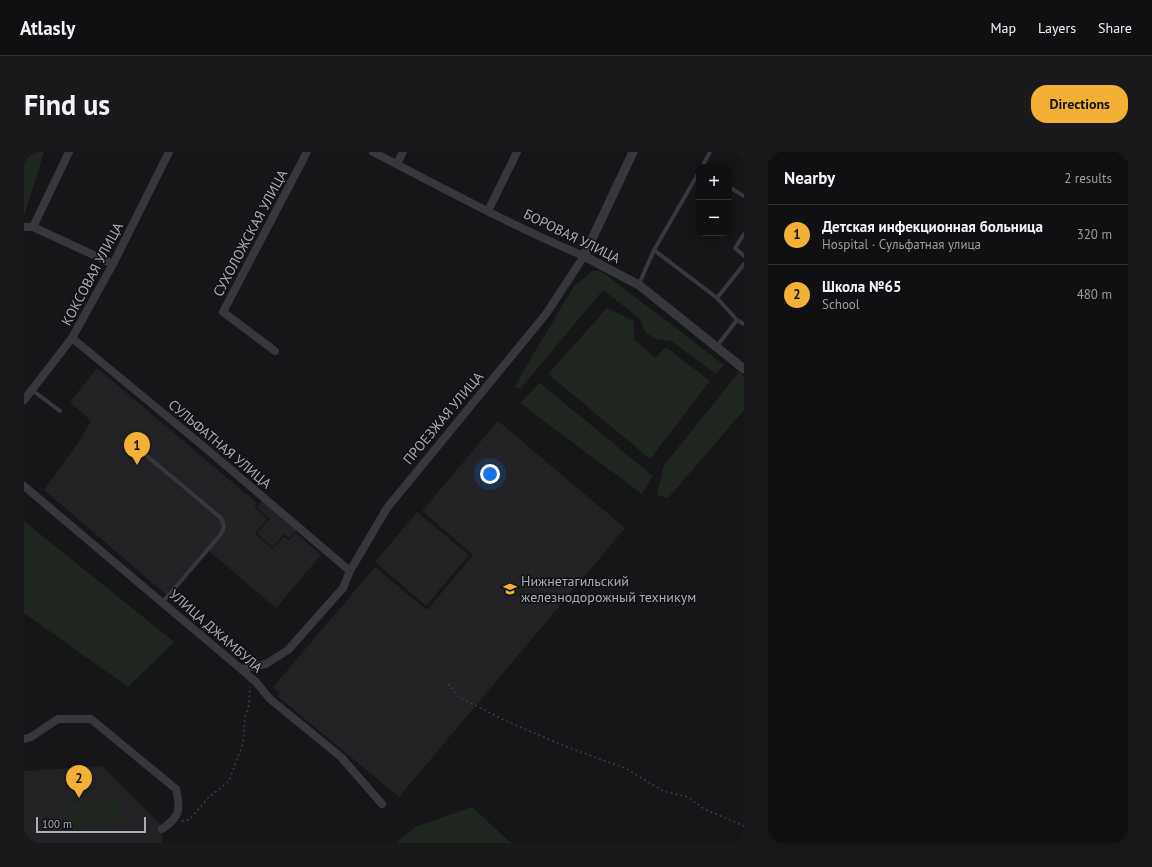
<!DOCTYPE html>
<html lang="en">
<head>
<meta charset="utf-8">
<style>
  :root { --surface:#101012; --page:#19191b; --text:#f1f3f6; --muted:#9c9d9f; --line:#303032; --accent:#f2b134 }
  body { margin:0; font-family:"PT Sans",sans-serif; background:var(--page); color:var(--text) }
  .controls { position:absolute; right:12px; top:12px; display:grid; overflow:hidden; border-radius:8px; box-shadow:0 2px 10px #0003 }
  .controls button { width:36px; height:36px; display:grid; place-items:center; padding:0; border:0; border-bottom:1px solid var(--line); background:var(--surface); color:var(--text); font:20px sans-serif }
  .scale { position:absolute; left:12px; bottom:10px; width:110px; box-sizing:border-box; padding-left:4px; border:2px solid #a8adb8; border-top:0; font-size:11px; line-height:14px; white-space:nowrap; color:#a8adb8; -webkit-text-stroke:3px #111113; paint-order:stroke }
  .you { position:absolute; left:466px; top:322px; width:14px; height:14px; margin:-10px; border:3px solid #fff; border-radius:50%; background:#1a73e8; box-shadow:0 0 0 6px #1a73e833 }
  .badge { display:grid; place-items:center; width:26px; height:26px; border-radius:50%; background:var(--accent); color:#111; font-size:13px; font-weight:700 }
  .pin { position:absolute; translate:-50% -33px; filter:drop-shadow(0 1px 2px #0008) }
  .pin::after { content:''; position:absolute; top:21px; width:14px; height:12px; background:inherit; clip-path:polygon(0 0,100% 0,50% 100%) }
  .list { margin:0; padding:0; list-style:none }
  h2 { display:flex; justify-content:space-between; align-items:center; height:52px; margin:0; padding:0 16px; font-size:17px }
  h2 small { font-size:13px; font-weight:400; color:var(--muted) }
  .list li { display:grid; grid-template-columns:26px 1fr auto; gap:12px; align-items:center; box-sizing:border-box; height:60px; padding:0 16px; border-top:1px solid var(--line) }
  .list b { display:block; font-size:15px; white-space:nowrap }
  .list p { margin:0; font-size:13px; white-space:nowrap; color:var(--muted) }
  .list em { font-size:13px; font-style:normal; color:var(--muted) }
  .map { position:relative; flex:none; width:720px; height:691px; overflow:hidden; border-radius:16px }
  header { display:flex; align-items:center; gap:24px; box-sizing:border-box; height:56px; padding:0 20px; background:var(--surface); border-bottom:1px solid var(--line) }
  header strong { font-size:19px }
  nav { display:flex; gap:22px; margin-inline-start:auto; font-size:14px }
  .intro { display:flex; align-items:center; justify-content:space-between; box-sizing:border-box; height:96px; padding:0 24px }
  h1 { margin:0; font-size:28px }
  .button { padding:10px 18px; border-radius:16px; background:var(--accent); color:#111; font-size:14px; font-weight:700 }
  main { display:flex; gap:24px; padding:0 24px }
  aside { flex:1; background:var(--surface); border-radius:16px; box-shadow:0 2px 10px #0003 }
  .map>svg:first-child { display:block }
  .built { fill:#222225 }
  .green { fill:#1e261f }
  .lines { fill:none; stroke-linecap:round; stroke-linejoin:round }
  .path { stroke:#3d3f44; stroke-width:1.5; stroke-dasharray:2 3; stroke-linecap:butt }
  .service { stroke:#37383d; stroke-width:4 }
  .minor { stroke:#37383d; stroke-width:8 }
  .tertiary { stroke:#37383d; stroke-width:9 }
  .labels { text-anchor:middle; stroke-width:3; stroke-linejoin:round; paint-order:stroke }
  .street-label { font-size:14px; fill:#a8adb8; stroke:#111113 }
  .poi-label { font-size:14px; fill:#a8adb8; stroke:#111113; text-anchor:start }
</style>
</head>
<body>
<header>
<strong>Atlasly</strong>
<nav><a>Map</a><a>Layers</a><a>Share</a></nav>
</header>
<div class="intro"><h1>Find us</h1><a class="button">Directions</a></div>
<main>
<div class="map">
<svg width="720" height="691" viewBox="0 0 720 691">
  <rect width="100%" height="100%" fill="#161618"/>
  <path class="built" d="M 73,216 L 233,351 L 230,355 L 243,367 L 231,382 L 248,397 L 260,385 L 265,388 L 272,381 L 297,403 L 252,456 L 185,399 L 145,445 L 20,338 L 56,288 L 67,269 L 46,250 Z
    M 474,269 L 601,376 L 375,645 L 253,544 L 256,541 L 249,535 L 351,415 L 403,458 L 449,403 L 398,359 Z
    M 238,349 L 273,378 L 265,386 L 260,382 L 249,395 L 233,381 L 246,367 L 233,355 Z
    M 393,360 L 445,403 L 402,454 L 351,410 Z
    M 78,614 L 137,673 L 139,691 L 0,691 L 0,619 Z"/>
  <path class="green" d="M 0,0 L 20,0 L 0,64 Z
    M 568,119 L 577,119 L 700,213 L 692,222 L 647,189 L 633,187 L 622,181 L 615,166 L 579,138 L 496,237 L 490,235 L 550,134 Z
    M 583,156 L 610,169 L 610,187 L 631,206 L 642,195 L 686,229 L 626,307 L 524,222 Z
    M 715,220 L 720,225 L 720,258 L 644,346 L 633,343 L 640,313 Z
    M 516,231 L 629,324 L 618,342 L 496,251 Z
    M 0,369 L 150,490 L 104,535 L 0,461 Z
    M 92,649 C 98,654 99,659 99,666 L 89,672 L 52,676 C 43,673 42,662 45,654 L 52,651 Z
    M 448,655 L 487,691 L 372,691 L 391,675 Z"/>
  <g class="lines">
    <path class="path" d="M 424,532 L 435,545 L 482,569 L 543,595 L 601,616 L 639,639 L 664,645 L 680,657 L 720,674
      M 158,669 L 165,668 L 184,646 L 205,629 L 219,591 L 221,565 L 225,553 L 226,535"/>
    <path class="service" d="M 678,15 L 686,0
      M 705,35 L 720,44
      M 720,82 L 711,96 L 720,104
      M 630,98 L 693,146 L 713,168 L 693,194
      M 615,132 L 630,98 L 675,20
      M 693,146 L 720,112
      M 713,168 L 720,172
      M 8,238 L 36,259
      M 123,304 L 197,366 C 200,372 201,375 197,382 L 144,444 L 138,450"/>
    <path class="minor" d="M 373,12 L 379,0
      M 464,59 L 493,0
      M 0,75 L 9,75 L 89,112
      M 9,75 L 45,0
      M 48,186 L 179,294 L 326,419
      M 251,199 L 199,160 L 283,0
      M 0,248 L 48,186 L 89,112 L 145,0
      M 0,334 L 217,517 L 232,530 L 246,547 L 317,605 L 358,652
      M 217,517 L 242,512 L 264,498 L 319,436 L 326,419 L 363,356 L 522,162 L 560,104 C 488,74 419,36 349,0
      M 0,587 L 7,585 L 34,567 L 67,567 L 152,637 C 157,657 156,665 138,677"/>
    <path class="tertiary" d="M 609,0 L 560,104 L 615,133 L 720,217"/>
  </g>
  <defs>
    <g id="university-bare" transform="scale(1.08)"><path d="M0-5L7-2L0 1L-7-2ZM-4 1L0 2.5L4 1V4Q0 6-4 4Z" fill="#f2b134" stroke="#111113" stroke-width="2.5" paint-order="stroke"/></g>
  </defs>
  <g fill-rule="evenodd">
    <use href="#university-bare" x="486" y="437"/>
  </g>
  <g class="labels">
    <g class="street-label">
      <text transform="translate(226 81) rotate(-62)" y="5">СУХОЛОЖСКАЯ УЛИЦА</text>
      <text transform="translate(548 84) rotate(26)" y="5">БОРОВАЯ УЛИЦА</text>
      <text transform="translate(68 122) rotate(-62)" y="5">КОКСОВАЯ УЛИЦА</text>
      <text transform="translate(419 266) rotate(-50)" y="5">ПРОЕЗЖАЯ УЛИЦА</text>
      <text transform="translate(196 292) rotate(40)" y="5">СУЛЬФАТНАЯ УЛИЦА</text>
      <text transform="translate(192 479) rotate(41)" y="5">УЛИЦА ДЖАМБУЛА</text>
    </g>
    <g class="poi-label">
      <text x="497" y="434">Нижнетагильский<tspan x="497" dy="16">железнодорожный техникум</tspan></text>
    </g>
  </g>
</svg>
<div class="controls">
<button>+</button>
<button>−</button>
</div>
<div class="scale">100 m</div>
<div class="you"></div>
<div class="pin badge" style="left:113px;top:313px">1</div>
<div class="pin badge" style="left:55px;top:646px">2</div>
</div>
<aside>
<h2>Nearby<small>2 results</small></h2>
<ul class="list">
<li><span class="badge">1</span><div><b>Детская инфекционная больница</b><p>Hospital · Сульфатная улица</p></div><em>320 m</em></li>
<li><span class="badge">2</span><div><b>Школа №65</b><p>School</p></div><em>480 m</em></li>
</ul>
</aside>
</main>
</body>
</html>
